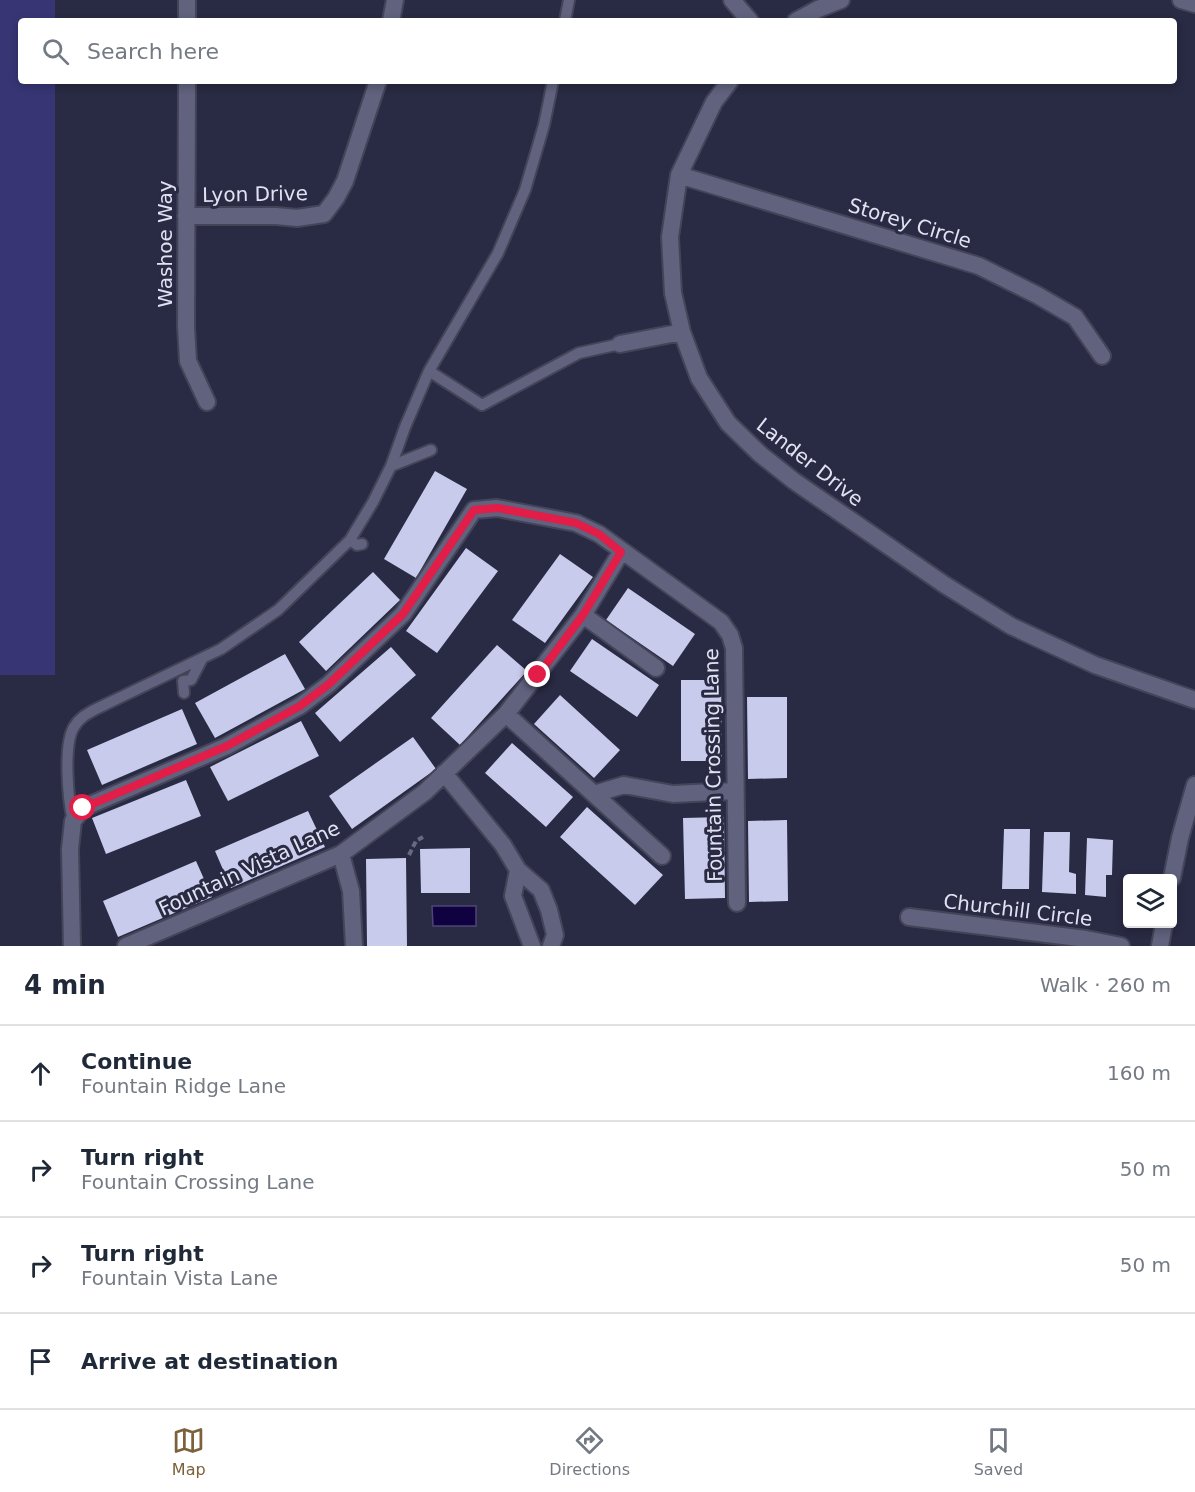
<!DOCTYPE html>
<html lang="en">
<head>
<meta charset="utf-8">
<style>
  :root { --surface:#fff; --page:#f6f6f7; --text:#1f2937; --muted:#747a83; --line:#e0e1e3; --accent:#7d613a }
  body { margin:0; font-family:"DejaVu Sans",sans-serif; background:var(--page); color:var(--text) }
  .controls { position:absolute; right:18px; bottom:18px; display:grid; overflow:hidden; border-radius:6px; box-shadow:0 3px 9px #0003 }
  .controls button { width:54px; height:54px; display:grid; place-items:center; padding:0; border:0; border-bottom:2px solid var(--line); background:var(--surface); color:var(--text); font:30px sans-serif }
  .stop { position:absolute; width:18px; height:18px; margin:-14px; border:4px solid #e11d48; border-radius:50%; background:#fff }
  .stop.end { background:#e11d48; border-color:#fff; box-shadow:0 2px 6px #0008 }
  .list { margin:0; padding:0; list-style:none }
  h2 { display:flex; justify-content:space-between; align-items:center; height:78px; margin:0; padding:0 24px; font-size:26px }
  h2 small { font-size:20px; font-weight:400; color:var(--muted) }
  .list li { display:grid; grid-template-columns:39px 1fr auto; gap:18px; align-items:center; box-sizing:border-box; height:96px; padding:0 24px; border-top:2px solid var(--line) }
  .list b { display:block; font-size:22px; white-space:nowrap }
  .list p { margin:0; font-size:20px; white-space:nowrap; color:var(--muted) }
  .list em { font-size:20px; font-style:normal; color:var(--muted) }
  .icon { flex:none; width:33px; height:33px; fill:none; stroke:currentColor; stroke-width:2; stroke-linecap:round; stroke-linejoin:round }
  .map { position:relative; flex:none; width:1195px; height:946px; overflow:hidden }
  .search { position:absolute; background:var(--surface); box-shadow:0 3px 9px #0003; left:18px; right:18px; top:18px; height:66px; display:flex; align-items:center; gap:15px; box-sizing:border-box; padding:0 21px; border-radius:6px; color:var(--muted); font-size:22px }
  .sheet { height:462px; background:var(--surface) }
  nav { display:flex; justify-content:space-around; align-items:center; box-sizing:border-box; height:84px; border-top:2px solid var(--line); background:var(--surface); font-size:16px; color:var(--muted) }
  nav a { display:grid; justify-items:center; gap:3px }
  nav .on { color:var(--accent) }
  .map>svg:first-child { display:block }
  .green { fill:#373574 }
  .water { fill:#100140; stroke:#4f4576; stroke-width:1.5 }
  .building { fill:#c8cbeb }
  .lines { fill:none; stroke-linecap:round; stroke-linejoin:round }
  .service-casing { stroke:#444459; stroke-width:14 }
  .minor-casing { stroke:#444459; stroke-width:20 }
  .path { stroke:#68697f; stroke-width:4; stroke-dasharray:6 3; stroke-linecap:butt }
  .service { stroke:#60627e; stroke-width:10 }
  .minor { stroke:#60627e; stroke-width:16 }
  .route { stroke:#e11d48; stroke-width:8 }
  .labels { text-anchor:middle; stroke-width:6; stroke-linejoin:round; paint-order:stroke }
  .street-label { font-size:20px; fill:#e1e3f3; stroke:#292a43 }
</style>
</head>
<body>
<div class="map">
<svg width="1195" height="946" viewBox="0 0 1195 946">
  <rect width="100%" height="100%" fill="#292a43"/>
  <path class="green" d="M 0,0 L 55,0 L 55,21 L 21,21 L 21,81 L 55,81 L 55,675 L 0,675 Z"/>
  <path class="water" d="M 432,906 L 476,906 L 476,926 L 433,926 Z"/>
  <path class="building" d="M 435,471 L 467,489 L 416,578 L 384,559 Z
    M 466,548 L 498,571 L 437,653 L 406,631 Z
    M 560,554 L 593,577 L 545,643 L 512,620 Z
    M 373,572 L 400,600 L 326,671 L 299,642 Z
    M 628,588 L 695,634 L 673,666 L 606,620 Z
    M 592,639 L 659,685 L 637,717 L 570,671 Z
    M 497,645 L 527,671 L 460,745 L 431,718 Z
    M 391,647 L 416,675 L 340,742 L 315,713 Z
    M 285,654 L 305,689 L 215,738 L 195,703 Z
    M 681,680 L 721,680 L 722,761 L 681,761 Z
    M 560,695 L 620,750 L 594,778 L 534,724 Z
    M 747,697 L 787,697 L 787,778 L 748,779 Z
    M 182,709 L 197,744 L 102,785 L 87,750 Z
    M 301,721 L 319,756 L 228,801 L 210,767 Z
    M 413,737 L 436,769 L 352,829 L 329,796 Z
    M 512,743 L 573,797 L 546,827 L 485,773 Z
    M 186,780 L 201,816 L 106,854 L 92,818 Z
    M 587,807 L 663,875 L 635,905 L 560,837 Z
    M 308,811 L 325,847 L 231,888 L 215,851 Z
    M 724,817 L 725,898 L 685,899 L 683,818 Z
    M 787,820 L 788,901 L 749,902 L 748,821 Z
    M 1004,829 L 1030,829 L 1029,889 L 1002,889 Z
    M 1044,832 L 1070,832 L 1069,872 L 1076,874 L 1076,894 L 1042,892 Z
    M 1087,838 L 1113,840 L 1112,875 L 1106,875 L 1106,897 L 1085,895 Z
    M 470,848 L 470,893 L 421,893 L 420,849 Z
    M 406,858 L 407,946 L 367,946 L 366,859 Z
    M 196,861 L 212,897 L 118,937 L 103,901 Z"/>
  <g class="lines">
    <g class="service-casing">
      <path id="service" d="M 565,21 L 569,0
        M 429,371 L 482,405 L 579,353 L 620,344
        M 391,466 L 431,450
        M 350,540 L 357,545 L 362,544
        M 184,693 L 183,681 L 191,680 L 202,659
        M 73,821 C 68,801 63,744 74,727 C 79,718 87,714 96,709 L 221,649 L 278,610 L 350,540 L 373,502 L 391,466 L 405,427 L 429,371 L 498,253 L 525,190 L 544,125 L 553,81"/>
    </g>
    <g class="minor-casing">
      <path id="minor" d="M 732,0 L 750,21
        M 1181,0 L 1195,4
        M 187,21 L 187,0
        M 391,21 L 395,0
        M 796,21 L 818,9 L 841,0
        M 187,81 L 186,326 L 188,361 L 207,402
        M 730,81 L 714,102 L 679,175 L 670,237 L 673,293 L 682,332 L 699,378 L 728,423 L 760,454 L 794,481 L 945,585 L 1011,626 L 1095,665 L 1195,700
        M 679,175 L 979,266 L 1037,295 L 1075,317 L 1102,356
        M 186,216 L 276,216 L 297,218 L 324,214 L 336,198 L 345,181 L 378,81
        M 620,344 L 682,332
        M 583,615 L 656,668
        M 506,714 L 662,856
        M 444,773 L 503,845 L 518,870 L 541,890 L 549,910 L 555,935 L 551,946
        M 594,794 L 624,785 L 673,794 L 734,791
        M 341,854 L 351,891 L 354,946
        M 518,870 L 513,896 L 532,946
        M 1172,878 L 1180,838 L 1195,785
        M 909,917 L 1086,939 L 1121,946
        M 72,946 L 70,849 L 73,821 L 83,808 L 227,746 L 300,706 L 329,684 L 403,614 L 474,510 L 497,508 L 576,523 L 599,534 L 721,622 L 730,635 L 734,648 L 737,903
        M 126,946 L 341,854 L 425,792 L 506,714 L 583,615 L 621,552
        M 1160,946 L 1164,924"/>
    </g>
    <path class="path" d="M 409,855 L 416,841 L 423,837"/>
    <use href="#service" class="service"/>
    <use href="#minor" class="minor"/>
  </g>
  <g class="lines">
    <path class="route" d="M 83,808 L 227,746 L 300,706 L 329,684 L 403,614 L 474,510 L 498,508 L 576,523 L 599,534 L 621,552 L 583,615 L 538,675"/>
  </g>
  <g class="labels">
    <g class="street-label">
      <text transform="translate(255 194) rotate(-1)" y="7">Lyon Drive</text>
      <text transform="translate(910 223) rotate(17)" y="7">Storey Circle</text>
      <text transform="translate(165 244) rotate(-90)" y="7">Washoe Way</text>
      <text transform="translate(810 462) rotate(38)" y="7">Lander Drive</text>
      <text transform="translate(713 765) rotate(-91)" y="7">Fountain Crossing Lane</text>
      <text transform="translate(249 868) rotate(-25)" y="7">Fountain Vista Lane</text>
      <text transform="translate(1018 910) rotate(7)" y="7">Churchill Circle</text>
    </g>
  </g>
</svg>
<div class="controls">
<button><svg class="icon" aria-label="layers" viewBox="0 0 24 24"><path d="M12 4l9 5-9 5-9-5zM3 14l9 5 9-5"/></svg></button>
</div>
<div class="stop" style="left:83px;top:808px"></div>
<div class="stop end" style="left:538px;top:675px"></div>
<div class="search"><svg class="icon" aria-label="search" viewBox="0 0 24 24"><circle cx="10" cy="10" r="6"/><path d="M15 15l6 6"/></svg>Search here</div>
</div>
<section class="sheet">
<h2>4 min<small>Walk · 260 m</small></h2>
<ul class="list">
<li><svg class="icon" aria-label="ahead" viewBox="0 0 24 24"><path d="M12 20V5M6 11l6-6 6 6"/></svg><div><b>Continue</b><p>Fountain Ridge Lane</p></div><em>160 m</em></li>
<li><svg class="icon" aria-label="right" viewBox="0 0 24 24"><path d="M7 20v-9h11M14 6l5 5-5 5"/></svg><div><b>Turn right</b><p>Fountain Crossing Lane</p></div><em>50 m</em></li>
<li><svg class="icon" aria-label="right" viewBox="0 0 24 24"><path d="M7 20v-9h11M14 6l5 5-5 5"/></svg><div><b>Turn right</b><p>Fountain Vista Lane</p></div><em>50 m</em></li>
<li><svg class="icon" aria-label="arrive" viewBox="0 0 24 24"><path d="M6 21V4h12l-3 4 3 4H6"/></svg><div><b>Arrive at destination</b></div></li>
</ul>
</section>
<nav>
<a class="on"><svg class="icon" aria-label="map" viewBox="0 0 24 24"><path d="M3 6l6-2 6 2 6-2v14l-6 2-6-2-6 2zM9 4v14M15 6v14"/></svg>Map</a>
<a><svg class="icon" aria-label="directions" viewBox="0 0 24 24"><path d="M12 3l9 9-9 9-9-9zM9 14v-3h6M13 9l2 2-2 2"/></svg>Directions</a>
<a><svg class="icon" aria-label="saved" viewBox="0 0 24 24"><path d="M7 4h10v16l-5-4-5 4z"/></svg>Saved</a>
</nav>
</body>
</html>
